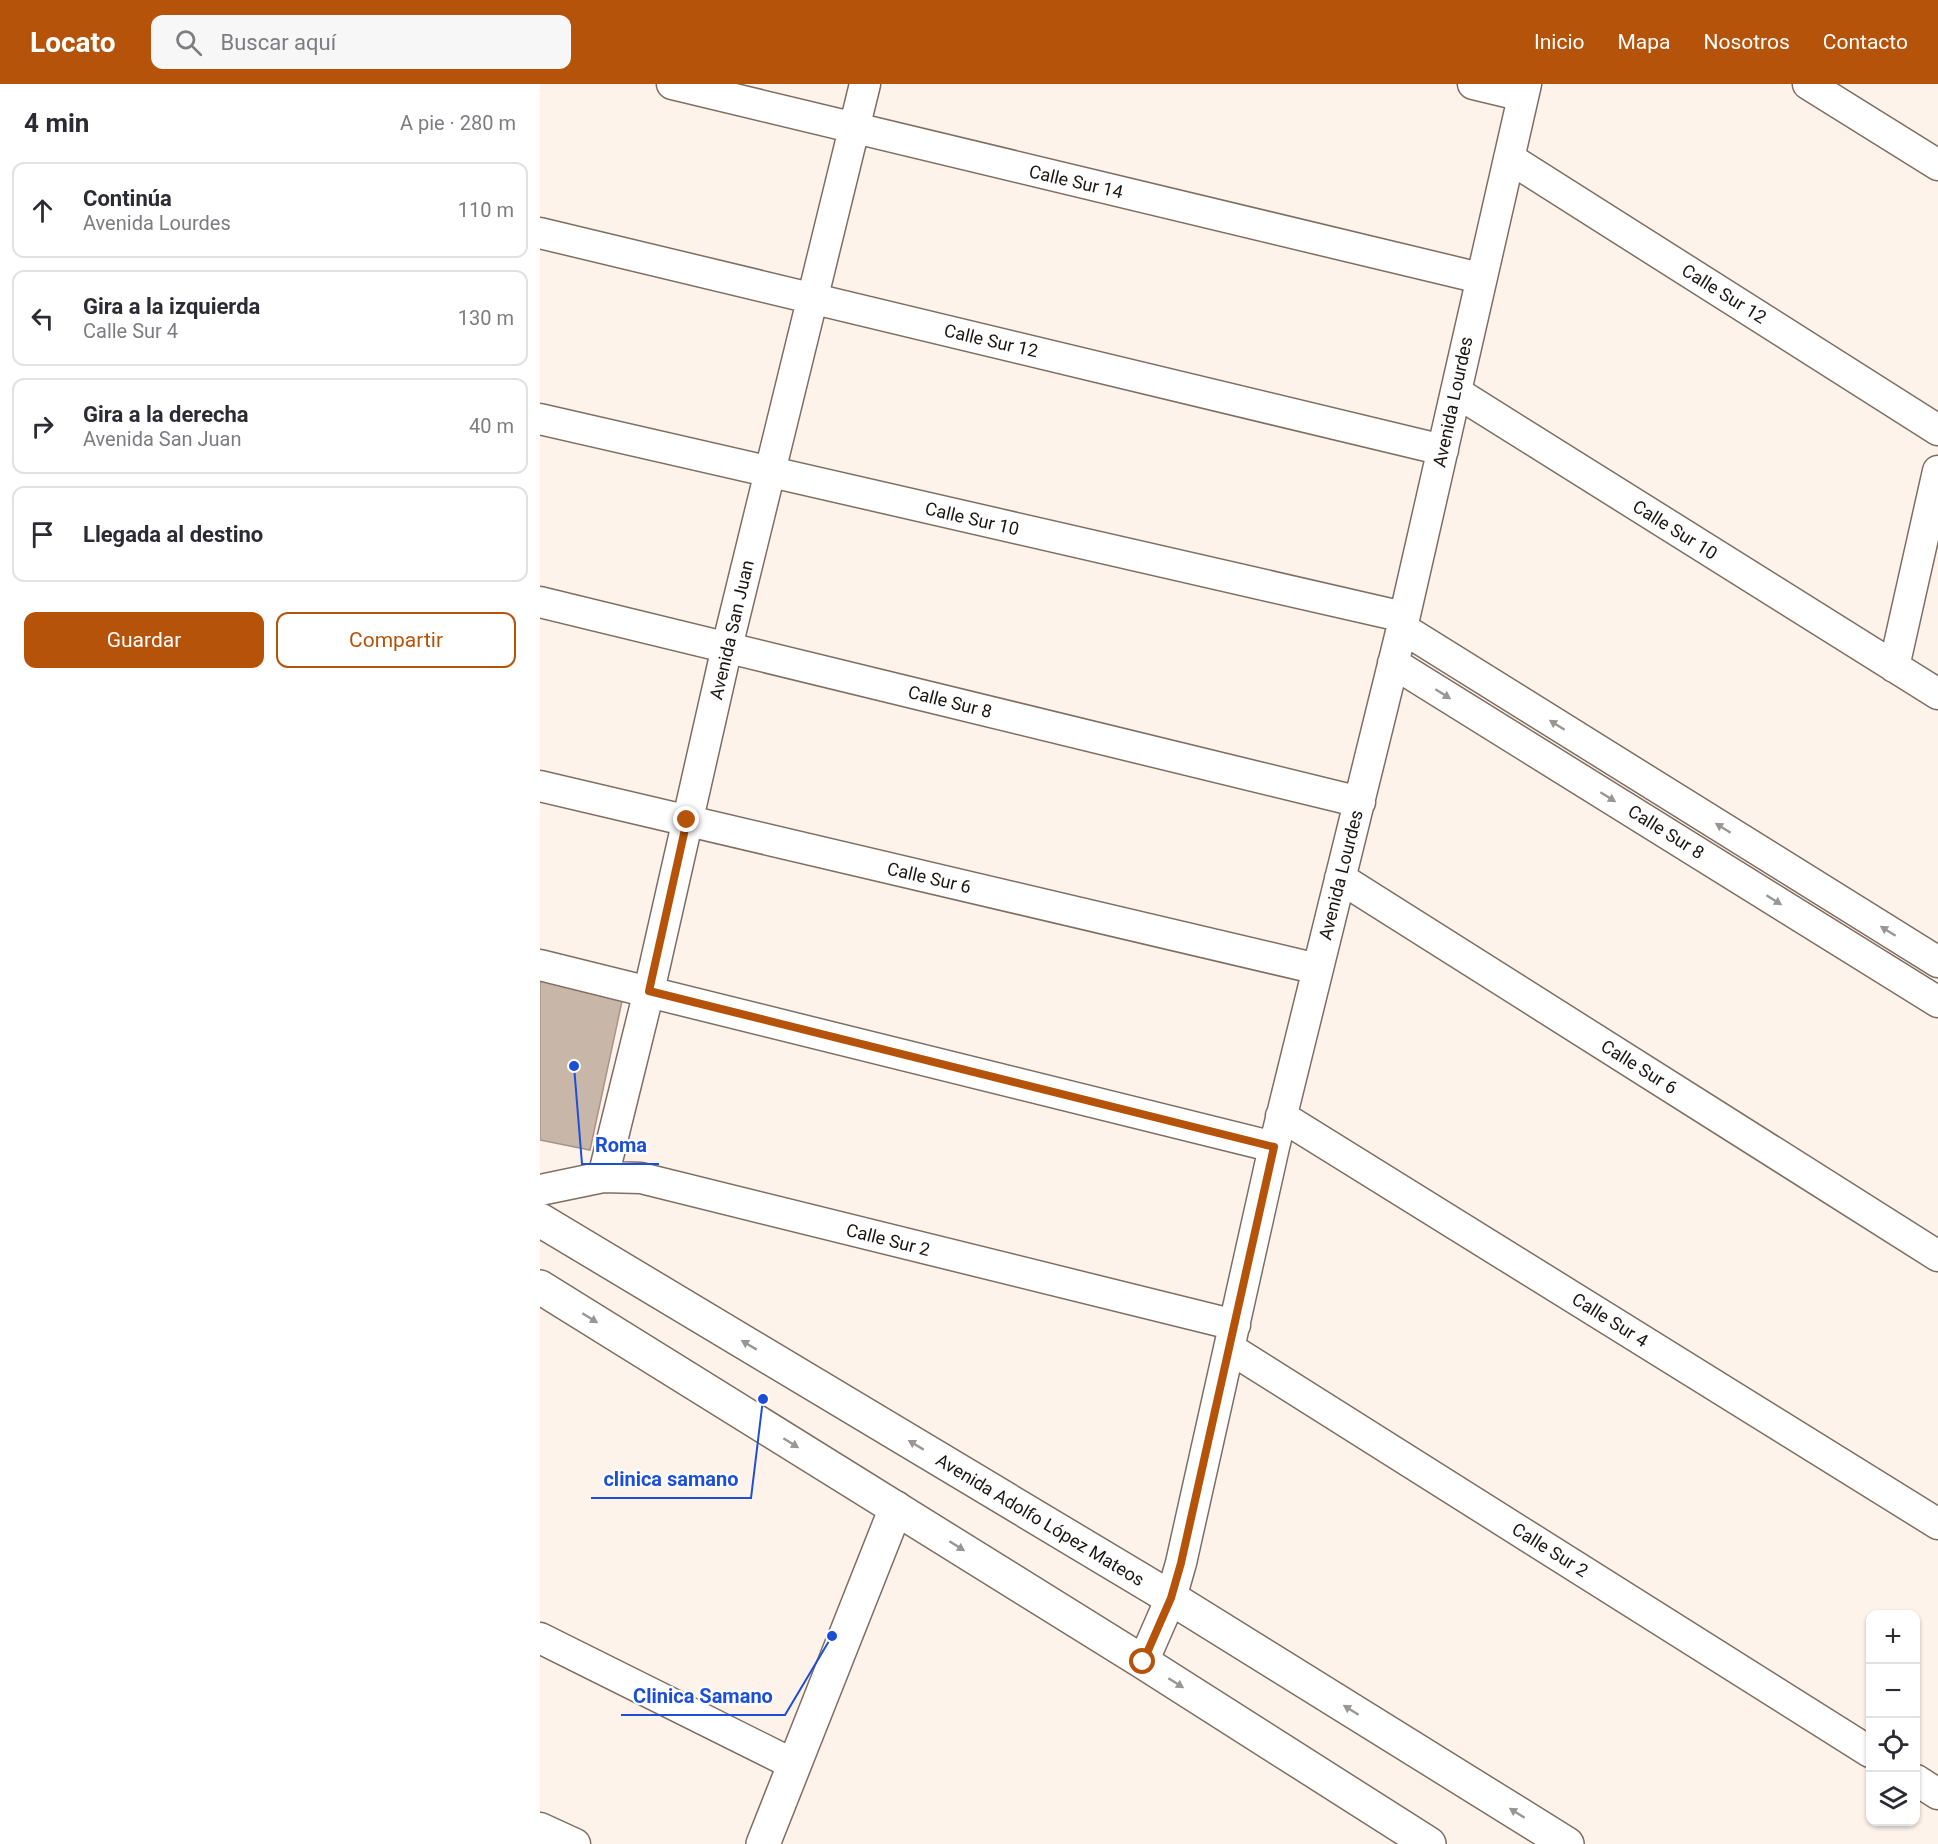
<!DOCTYPE html>
<html lang="es">
<head>
<meta charset="utf-8">
<style>
  :root { --surface:#fff; --page:#f7f7f7; --text:#2b2b33; --muted:#7c7c81; --line:#e1e1e2; --accent:#b45309 }
  body { margin:0; font-family:Roboto,sans-serif; background:var(--page); color:var(--text) }
  .controls { position:absolute; right:18px; bottom:18px; display:grid; overflow:hidden; border-radius:12px; box-shadow:0 2px 4px #0004 }
  .controls button { width:54px; height:54px; display:grid; place-items:center; padding:0; border:0; border-bottom:2px solid var(--line); background:var(--surface); color:var(--text); font:30px sans-serif }
  .stop { position:absolute; width:18px; height:18px; margin:-14px; border:4px solid #b45309; border-radius:50%; background:#fff }
  .stop.end { background:#b45309; border-color:#fff; box-shadow:0 2px 6px #0008 }
  .list { margin:0; padding:0; list-style:none }
  h2 { display:flex; justify-content:space-between; align-items:center; height:78px; margin:0; padding:0 24px; font-size:26px }
  h2 small { font-size:20px; font-weight:400; color:var(--muted) }
  .list li { display:grid; grid-template-columns:39px 1fr auto; gap:18px; align-items:center; box-sizing:border-box; height:96px; margin:0 12px 12px; padding:0 12px; border:2px solid var(--line); border-radius:12px }
  .list b { display:block; font-size:22px; white-space:nowrap }
  .list p { margin:0; font-size:20px; white-space:nowrap; color:var(--muted) }
  .list em { font-size:20px; font-style:normal; color:var(--muted) }
  .actions { display:flex; gap:12px; padding:18px 24px }
  .actions a { flex:1; padding:14px 0; border:2px solid var(--accent); border-radius:12px; text-align:center; font-size:21px; color:var(--accent) }
  .actions .main { background:var(--accent); color:#fff }
  .icon { flex:none; width:33px; height:33px; fill:none; stroke:currentColor; stroke-width:2; stroke-linecap:round; stroke-linejoin:round }
  .map { position:relative; flex:none; width:1398px; height:1760px; overflow:hidden }
  header { display:flex; align-items:center; gap:36px; box-sizing:border-box; height:84px; padding:0 30px; background:var(--accent); color:#fff }
  header strong { font-size:28px }
  nav { display:flex; gap:33px; margin-inline-start:auto; font-size:21px }
  .search { width:420px; height:54px; background:var(--page); display:flex; align-items:center; gap:15px; box-sizing:border-box; padding:0 21px; border-radius:12px; color:var(--muted); font-size:22px }
  main { display:flex }
  aside { flex:1; background:var(--surface) }
  .map>svg:first-child { display:block }
  .building { fill:#c8b6a9; stroke:#a59487; stroke-width:1.5 }
  .lines { fill:none; stroke-linecap:round; stroke-linejoin:round }
  .minor-casing { stroke:#7e6e62; stroke-width:33 }
  .tertiary-casing { stroke:#7e6e62; stroke-width:36 }
  .primary-casing { stroke:#7e6e62; stroke-width:36 }
  .minor { stroke:#fff; stroke-width:30 }
  .tertiary { stroke:#fff; stroke-width:33 }
  .primary { stroke:#fff; stroke-width:33 }
  .oneway { fill:#999694 }
  .route { stroke:#b45309; stroke-width:8 }
  .labels { text-anchor:middle; stroke-width:4.5; stroke-linejoin:round; paint-order:stroke }
  .street-label { font-size:18px; fill:#1c1612; stroke:#fff }
  .leader { fill:none; stroke:#1d4ed8; stroke-width:2 }
  .callout-dot { fill:#1d4ed8; stroke:#fff; stroke-width:2 }
  .callout-label { font-size:20px; text-anchor:middle; font-weight:bold; fill:#1d4ed8; stroke:#fff; stroke-width:4.5; stroke-linejoin:round; paint-order:stroke }
</style>
</head>
<body>
<header>
<strong>Locato</strong>
<div class="search"><svg class="icon" aria-label="search" viewBox="0 0 24 24"><circle cx="10" cy="10" r="6"/><path d="M15 15l6 6"/></svg>Buscar aquí</div>
<nav><a>Inicio</a><a>Mapa</a><a>Nosotros</a><a>Contacto</a></nav>
</header>
<main>
<aside>
<h2>4 min<small>A pie · 280 m</small></h2>
<ul class="list">
<li><svg class="icon" aria-label="ahead" viewBox="0 0 24 24"><path d="M12 20V5M6 11l6-6 6 6"/></svg><div><b>Continúa</b><p>Avenida Lourdes</p></div><em>110 m</em></li>
<li><svg class="icon" aria-label="left" viewBox="0 0 24 24"><path d="M17 20v-9H6M10 6l-5 5 5 5"/></svg><div><b>Gira a la izquierda</b><p>Calle Sur 4</p></div><em>130 m</em></li>
<li><svg class="icon" aria-label="right" viewBox="0 0 24 24"><path d="M7 20v-9h11M14 6l5 5-5 5"/></svg><div><b>Gira a la derecha</b><p>Avenida San Juan</p></div><em>40 m</em></li>
<li><svg class="icon" aria-label="arrive" viewBox="0 0 24 24"><path d="M6 21V4h12l-3 4 3 4H6"/></svg><div><b>Llegada al destino</b></div></li>
</ul>
<div class="actions"><a class="main">Guardar</a><a>Compartir</a></div>
</aside>
<div class="map">
<svg width="1398" height="1760" viewBox="0 0 1398 1760">
  <rect width="100%" height="100%" fill="#fef3eb"/>
  <path class="building" d="M 0,889 L 84,908 L 50,1066 L 0,1056 Z"/>
  <g class="lines">
    <g class="minor-casing">
      <path id="minor" d="M 132,0 L 940,194
        M 933,0 L 983,12
        M 1268,0 L 1398,81
        M 969,74 L 1398,346
        M 0,149 L 903,366
        M 916,308 L 1398,610
        M 0,335 L 864,533
        M 0,518 L 820,718
        M 862,544 L 1398,878
        M 853,579 L 1398,918
        M 1354,583 L 1398,387
        M 0,702 L 778,885
        M 800,794 L 1398,1172
        M 0,881 L 734,1063
        M 741,1032 L 1398,1440
        M 63,1093 L 109,907 L 187,563 L 325,0
        M 0,1106 L 63,1093 L 101,1094 L 695,1241
        M 689,1264 L 1330,1668
        M 0,1554 L 255,1681
        M 603,1578 L 631,1514 L 641,1479 L 734,1063 L 862,544 L 986,0
        M 1376,1696 L 1398,1710
        M 0,1744 L 35,1760"/>
    </g>
    <g class="tertiary-casing">
      <path id="tertiary" d="M 223,1760 L 356,1424"/>
    </g>
    <g class="primary-casing">
      <path id="primary" d="M 0,1136 L 631,1514 L 1027,1760
        M 0,1203 L 603,1578 L 889,1760"/>
    </g>
    <use href="#minor" class="minor"/>
    <use href="#tertiary" class="tertiary"/>
    <use href="#primary" class="primary"/>
  </g>
  <defs><path id="oneway-solid" d="M-6-.8H1V-3.2L6.5 0L1 3.2V.8H-6Z" transform="scale(1.5)"/></defs>
  <g class="oneway">
    <use href="#oneway-solid" transform="translate(903 610) rotate(32)"/>
    <use href="#oneway-solid" transform="translate(1017 641) rotate(-148)"/>
    <use href="#oneway-solid" transform="translate(1068 713) rotate(32)"/>
    <use href="#oneway-solid" transform="translate(1183 744) rotate(-148)"/>
    <use href="#oneway-solid" transform="translate(1234 816) rotate(32)"/>
    <use href="#oneway-solid" transform="translate(1348 847) rotate(-148)"/>
    <use href="#oneway-solid" transform="translate(50 1234) rotate(32)"/>
    <use href="#oneway-solid" transform="translate(209 1261) rotate(-149)"/>
    <use href="#oneway-solid" transform="translate(251 1359) rotate(32)"/>
    <use href="#oneway-solid" transform="translate(376 1361) rotate(-149)"/>
    <use href="#oneway-solid" transform="translate(417 1462) rotate(32)"/>
    <use href="#oneway-solid" transform="translate(636 1599) rotate(32)"/>
    <use href="#oneway-solid" transform="translate(811 1626) rotate(-148)"/>
    <use href="#oneway-solid" transform="translate(977 1729) rotate(-148)"/>
  </g>
  <g class="lines">
    <path class="route" d="M 147,736 L 109,907 L 734,1063 L 641,1479 L 631,1514 L 603,1578"/>
  </g>
  <g class="labels">
    <g class="street-label">
      <text transform="translate(536 98) rotate(13)" y="6">Calle Sur 14</text>
      <text transform="translate(1184 210) rotate(32)" y="6">Calle Sur 12</text>
      <text transform="translate(451 257) rotate(13)" y="6">Calle Sur 12</text>
      <text transform="translate(913 318) rotate(-78)" y="6">Avenida Lourdes</text>
      <text transform="translate(432 435) rotate(13)" y="6">Calle Sur 10</text>
      <text transform="translate(1135 446) rotate(32)" y="6">Calle Sur 10</text>
      <text transform="translate(192 546) rotate(-77)" y="6">Avenida San Juan</text>
      <text transform="translate(410 618) rotate(14)" y="6">Calle Sur 8</text>
      <text transform="translate(1126 748) rotate(32)" y="6">Calle Sur 8</text>
      <text transform="translate(801 791) rotate(-76)" y="6">Avenida Lourdes</text>
      <text transform="translate(389 794) rotate(13)" y="6">Calle Sur 6</text>
      <text transform="translate(1099 983) rotate(32)" y="6">Calle Sur 6</text>
      <text transform="translate(348 1156) rotate(14)" y="6">Calle Sur 2</text>
      <text transform="translate(1070 1236) rotate(32)" y="6">Calle Sur 4</text>
      <text transform="translate(500 1436) rotate(31)" y="6">Avenida Adolfo López Mateos</text>
      <text transform="translate(1010 1466) rotate(32)" y="6">Calle Sur 2</text>
    </g>
  </g>
  <path class="leader" d="M34 982L42 1080H119M223 1315L211 1414H51M292 1552L245 1631H81"/>
  <g class="callout-dot">
    <circle cx="34" cy="982" r="6"/>
    <circle cx="223" cy="1315" r="6"/>
    <circle cx="292" cy="1552" r="6"/>
  </g>
  <g class="callout-label">
    <text x="81" y="1068">Roma</text>
    <text x="131" y="1402">clinica samano</text>
    <text x="163" y="1619">Clinica Samano</text>
  </g>
</svg>
<div class="controls">
<button>+</button>
<button>−</button>
<button><svg class="icon" aria-label="locate" viewBox="0 0 24 24"><circle cx="12" cy="12" r="6"/><path d="M12 2v4M12 18v4M2 12h4M18 12h4"/></svg></button>
<button><svg class="icon" aria-label="layers" viewBox="0 0 24 24"><path d="M12 4l9 5-9 5-9-5zM3 14l9 5 9-5"/></svg></button>
</div>
<div class="stop" style="left:603px;top:1578px"></div>
<div class="stop end" style="left:147px;top:736px"></div>
</div>
</main>
</body>
</html>
